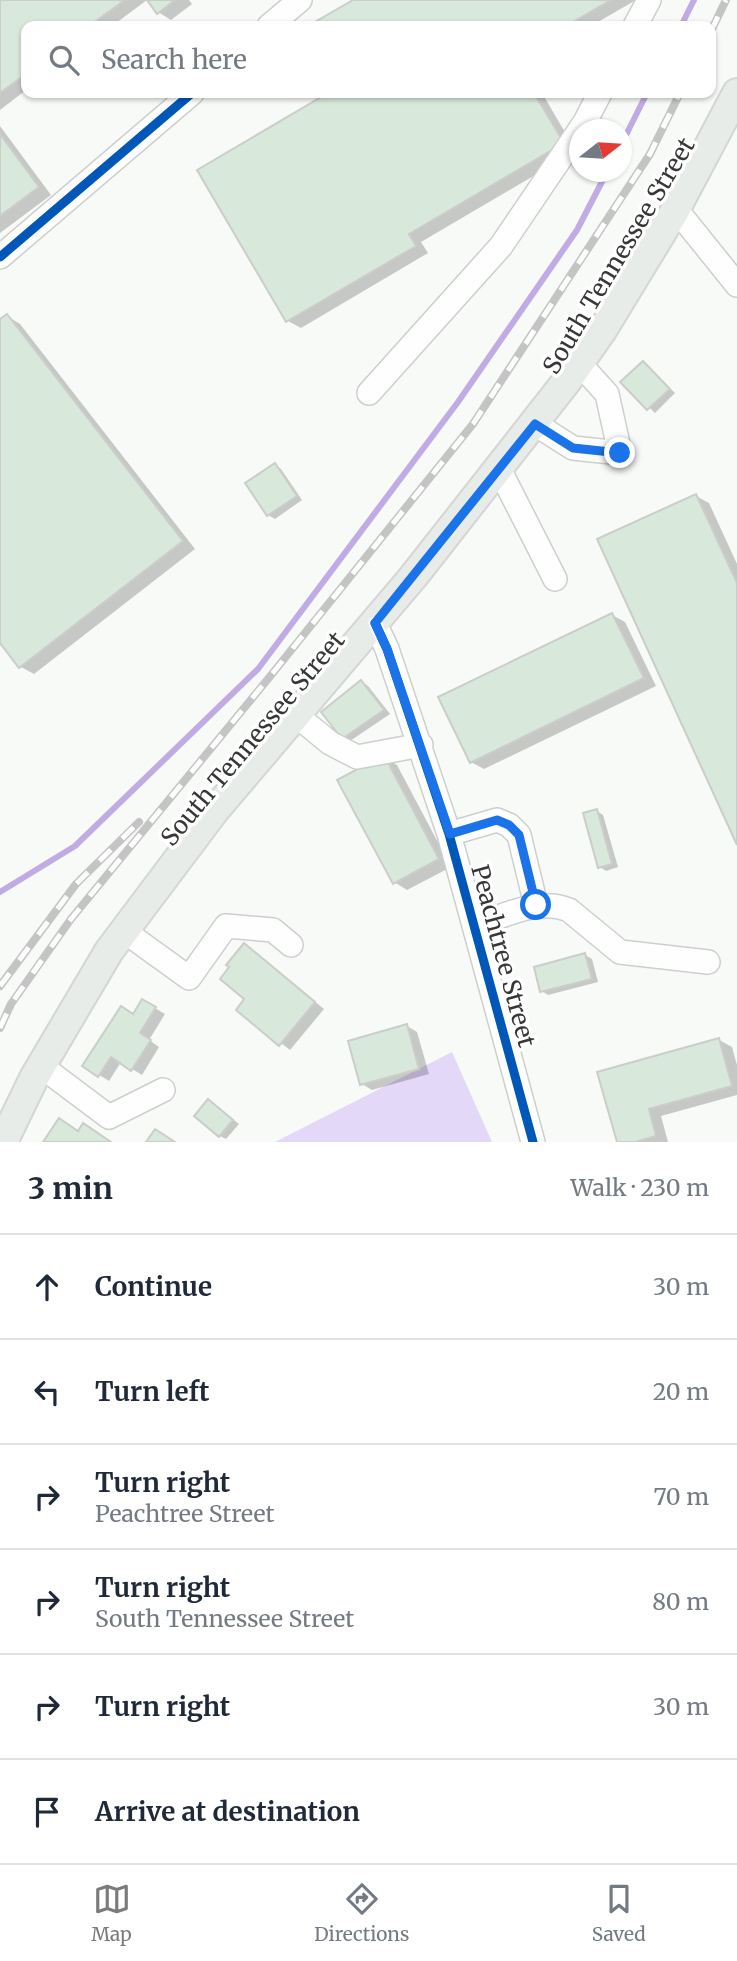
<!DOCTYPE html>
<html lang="en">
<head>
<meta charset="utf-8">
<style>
  :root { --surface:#fff; --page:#f2f2f3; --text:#1f2937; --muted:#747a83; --line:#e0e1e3; --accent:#7a7b7a }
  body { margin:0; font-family:Merriweather,serif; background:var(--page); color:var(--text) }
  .compass { position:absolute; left:569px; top:119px; width:63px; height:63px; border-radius:50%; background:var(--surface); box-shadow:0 2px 5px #0004; rotate:73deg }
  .stop { position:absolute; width:21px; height:21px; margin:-16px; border:5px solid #1a73e8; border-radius:50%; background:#fff }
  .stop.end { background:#1a73e8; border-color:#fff; box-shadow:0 2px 7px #0008 }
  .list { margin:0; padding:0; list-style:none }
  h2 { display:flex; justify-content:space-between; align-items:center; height:91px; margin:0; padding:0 28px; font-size:30px }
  h2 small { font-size:23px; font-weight:400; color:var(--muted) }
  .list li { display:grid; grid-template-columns:46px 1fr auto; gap:21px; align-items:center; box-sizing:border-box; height:105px; padding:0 28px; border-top:2px solid var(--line) }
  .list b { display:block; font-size:26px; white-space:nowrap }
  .list p { margin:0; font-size:23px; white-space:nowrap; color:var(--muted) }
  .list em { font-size:23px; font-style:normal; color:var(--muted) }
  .icon { flex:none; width:38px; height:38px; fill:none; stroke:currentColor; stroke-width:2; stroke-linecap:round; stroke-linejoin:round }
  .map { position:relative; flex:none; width:737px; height:1142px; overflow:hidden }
  .search { position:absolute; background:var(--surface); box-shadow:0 2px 5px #0004; left:21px; right:21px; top:21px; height:77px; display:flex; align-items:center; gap:18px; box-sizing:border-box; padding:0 24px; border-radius:14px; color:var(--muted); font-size:26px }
  .sheet { height:721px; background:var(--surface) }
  nav { display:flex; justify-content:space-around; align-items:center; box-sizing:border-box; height:98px; border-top:2px solid var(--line); background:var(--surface); font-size:19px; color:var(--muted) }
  nav a { display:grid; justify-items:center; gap:4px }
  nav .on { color:var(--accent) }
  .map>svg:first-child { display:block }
  .green { fill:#e4d8f9 }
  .shadow { fill:#0003 }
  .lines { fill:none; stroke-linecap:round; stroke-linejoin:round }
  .stream { stroke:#c1abe5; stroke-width:6 }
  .building { fill:#d8e8da; stroke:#cbcdcb; stroke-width:2 }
  .minor-casing { stroke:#cdcfcd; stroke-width:26 }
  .major-casing { stroke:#d4d5d4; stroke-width:32 }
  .minor { stroke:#fefefe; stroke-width:23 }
  .major { stroke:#e7ece8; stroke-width:28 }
  .rail-casing { stroke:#c3c4c3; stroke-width:8 }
  .rail { stroke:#fff; stroke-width:5; stroke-dasharray:16; stroke-linecap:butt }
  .cycleway-casing { stroke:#fff; stroke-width:13 }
  .cycleway { stroke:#0057b8; stroke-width:9 }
  .route { stroke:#1a73e8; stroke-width:9 }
  .labels { text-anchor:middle; stroke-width:7; stroke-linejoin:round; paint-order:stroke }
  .street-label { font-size:24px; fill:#363736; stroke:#fff }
</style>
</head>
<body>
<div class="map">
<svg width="737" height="1142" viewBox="0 0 737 1142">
  <rect width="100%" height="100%" fill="#f8faf8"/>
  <path class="green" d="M 452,1052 L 492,1142 L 275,1142 Z"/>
  <path class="shadow" d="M 0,0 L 147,0 L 112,26 L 26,26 L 26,90 L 0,110 Z
    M 149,0 L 189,0 L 192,4 L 171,20 L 158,12 Z
    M 356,0 L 636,0 L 591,26 L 311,26 Z
    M 331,93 L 542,93 L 576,151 L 421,242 L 428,253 L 301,328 L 288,321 L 199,170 Z
    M 0,126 L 51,195 L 0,233 Z
    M 7,316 L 20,324 L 195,549 L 34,674 L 21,667 L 0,640 L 0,322 Z
    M 643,363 L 675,393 L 655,413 L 623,382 Z
    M 275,465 L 281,469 L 302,500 L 275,519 L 268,515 Z
    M 696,496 L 709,503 L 737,564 L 737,841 Z
    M 612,615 L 625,622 L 656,686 L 484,769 L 471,762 Z
    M 362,682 L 368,686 L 390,714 L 350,741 L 343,738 Z
    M 384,757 L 397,765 L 451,867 L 407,890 L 394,882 Z
    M 597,811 L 603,815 L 618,867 L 606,871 L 600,867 Z
    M 245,945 L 324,1009 L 290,1050 L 238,1010 L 247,999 Z
    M 585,955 L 592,959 L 598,982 L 548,995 L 542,991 Z
    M 143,1001 L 165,1014 L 149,1040 L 159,1047 L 142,1075 L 121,1062 L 109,1081 L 85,1066 L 134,1016 Z
    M 407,1026 L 417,1032 L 429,1074 L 372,1090 L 362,1084 Z
    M 719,1040 L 732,1047 L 737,1065 L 737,1095 L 661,1116 L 668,1142 L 619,1142 L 599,1073 Z
    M 209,1101 L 239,1124 L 226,1139 L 220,1136 Z"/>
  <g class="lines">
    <path class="stream" d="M 681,26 L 694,0
      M 622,143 L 647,93
      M 0,892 L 75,846 L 258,669 L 458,402 L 577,230 L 607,172"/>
  </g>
  <path class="building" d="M 0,0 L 125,0 L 89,26 L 26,26 L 26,74 L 0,93 Z
    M 147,0 L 175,0 L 157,14 Z
    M 353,0 L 611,0 L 566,26 L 308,26 Z
    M 328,93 L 534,93 L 564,143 L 409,234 L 416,246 L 286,322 L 197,170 Z
    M 0,134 L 39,187 L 0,216 Z
    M 7,314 L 183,541 L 19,668 L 0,643 L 0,319 Z
    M 643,361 L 670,389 L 647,410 L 620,382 Z
    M 275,463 L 297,496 L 267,516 L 245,483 Z
    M 696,494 L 737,583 L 737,845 L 597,539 Z
    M 612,613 L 644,678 L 470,763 L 438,697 Z
    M 361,680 L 384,710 L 342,739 L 321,712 Z
    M 384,755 L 439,859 L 393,884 L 337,780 Z
    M 597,809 L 612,864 L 598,868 L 583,813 Z
    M 244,943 L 315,1002 L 279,1046 L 236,1010 L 244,999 L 220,979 L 229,967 L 226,965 Z
    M 585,953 L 592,979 L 540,992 L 534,967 Z
    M 142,999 L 156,1007 L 140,1033 L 151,1040 L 131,1071 L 111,1057 L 98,1077 L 82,1066 L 121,1006 L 133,1014 Z
    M 407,1024 L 419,1069 L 360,1085 L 348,1041 Z
    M 719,1038 L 732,1086 L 649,1109 L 656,1136 L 635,1142 L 617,1142 L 597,1072 Z
    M 208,1099 L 233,1120 L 219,1137 L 194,1116 Z
    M 59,1118 L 78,1131 L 83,1123 L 111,1142 L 43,1142 Z
    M 155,1129 L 175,1142 L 146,1142 Z"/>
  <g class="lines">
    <g class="minor-casing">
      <path id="minor" d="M 269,26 L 300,0
        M 635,26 L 649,0
        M 675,208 L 737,285
        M 0,257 L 192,93
        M 369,393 L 501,246 L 585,122 L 600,93
        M 535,424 L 573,448 L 620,453 L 607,394 L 579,363
        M 499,469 L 555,579
        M 375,623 L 387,649 L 449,834 L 533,1142
        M 296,715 L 330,743 L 357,757 L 421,745
        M 449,834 L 497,820 L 509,825 L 519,835 L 536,905
        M 474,926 C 504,916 538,897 569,910 L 620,952 L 708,962
        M 124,931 L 189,978 L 226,926 L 273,930 L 291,945
        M 41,1066 L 109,1117 L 163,1090"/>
    </g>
    <g class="major-casing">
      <path id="major" d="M 3,1142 L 34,1078 L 109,951 L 215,810 L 413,577 L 566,382 L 603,329 L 673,214 L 737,93"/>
    </g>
    <use href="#minor" class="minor"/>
    <use href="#major" class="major"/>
    <g class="rail-casing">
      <path id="rail" d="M 711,31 L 726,0
        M 0,986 L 76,884 L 139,822
        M 0,1028 L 11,1004 L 71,919 L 272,674 L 473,424 L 650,154 L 680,93"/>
    </g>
    <use href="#rail" class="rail"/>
    <g class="cycleway-casing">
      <path id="cycleway" d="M 0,257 L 192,93
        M 375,623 L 387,649 L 449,834 L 533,1142"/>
    </g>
    <use href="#cycleway" class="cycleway"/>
  </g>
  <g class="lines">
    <path class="route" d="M 536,905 L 519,835 L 509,825 L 497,820 L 450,834 L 387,649 L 375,623 L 535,424 L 573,448 L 620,453"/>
  </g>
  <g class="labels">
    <g class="street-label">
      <text transform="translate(619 256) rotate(-59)" y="8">South Tennessee Street</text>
      <text transform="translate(253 739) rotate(-50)" y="8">South Tennessee Street</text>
      <text transform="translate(503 956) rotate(75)" y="8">Peachtree Street</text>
    </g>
  </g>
</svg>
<svg class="compass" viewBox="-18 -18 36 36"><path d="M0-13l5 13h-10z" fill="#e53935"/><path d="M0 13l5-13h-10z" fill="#747a83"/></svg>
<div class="stop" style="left:536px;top:905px"></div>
<div class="stop end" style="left:620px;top:453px"></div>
<div class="search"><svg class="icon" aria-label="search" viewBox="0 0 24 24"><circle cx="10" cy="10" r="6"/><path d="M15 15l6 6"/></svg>Search here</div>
</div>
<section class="sheet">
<h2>3 min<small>Walk · 230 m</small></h2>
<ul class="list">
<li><svg class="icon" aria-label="ahead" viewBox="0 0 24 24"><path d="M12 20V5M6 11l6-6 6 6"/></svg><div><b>Continue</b></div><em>30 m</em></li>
<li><svg class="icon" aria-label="left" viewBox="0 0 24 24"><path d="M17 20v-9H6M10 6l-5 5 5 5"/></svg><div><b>Turn left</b></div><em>20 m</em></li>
<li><svg class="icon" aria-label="right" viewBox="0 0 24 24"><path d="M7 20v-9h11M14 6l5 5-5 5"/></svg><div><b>Turn right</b><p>Peachtree Street</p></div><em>70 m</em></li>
<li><svg class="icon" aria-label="right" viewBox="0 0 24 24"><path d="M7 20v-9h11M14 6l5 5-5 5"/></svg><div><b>Turn right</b><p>South Tennessee Street</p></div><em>80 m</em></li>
<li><svg class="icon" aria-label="right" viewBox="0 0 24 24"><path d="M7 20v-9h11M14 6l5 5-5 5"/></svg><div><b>Turn right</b></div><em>30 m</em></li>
<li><svg class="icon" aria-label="arrive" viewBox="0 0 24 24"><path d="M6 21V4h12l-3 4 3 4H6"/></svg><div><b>Arrive at destination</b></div></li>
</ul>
</section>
<nav>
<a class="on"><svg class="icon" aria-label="map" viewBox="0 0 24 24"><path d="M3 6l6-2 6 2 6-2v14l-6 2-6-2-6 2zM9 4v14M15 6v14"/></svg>Map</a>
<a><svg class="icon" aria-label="directions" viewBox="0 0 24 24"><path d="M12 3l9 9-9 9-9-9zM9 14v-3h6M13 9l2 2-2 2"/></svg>Directions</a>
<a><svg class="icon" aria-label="saved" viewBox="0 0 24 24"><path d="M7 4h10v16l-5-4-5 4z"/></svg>Saved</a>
</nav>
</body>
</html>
